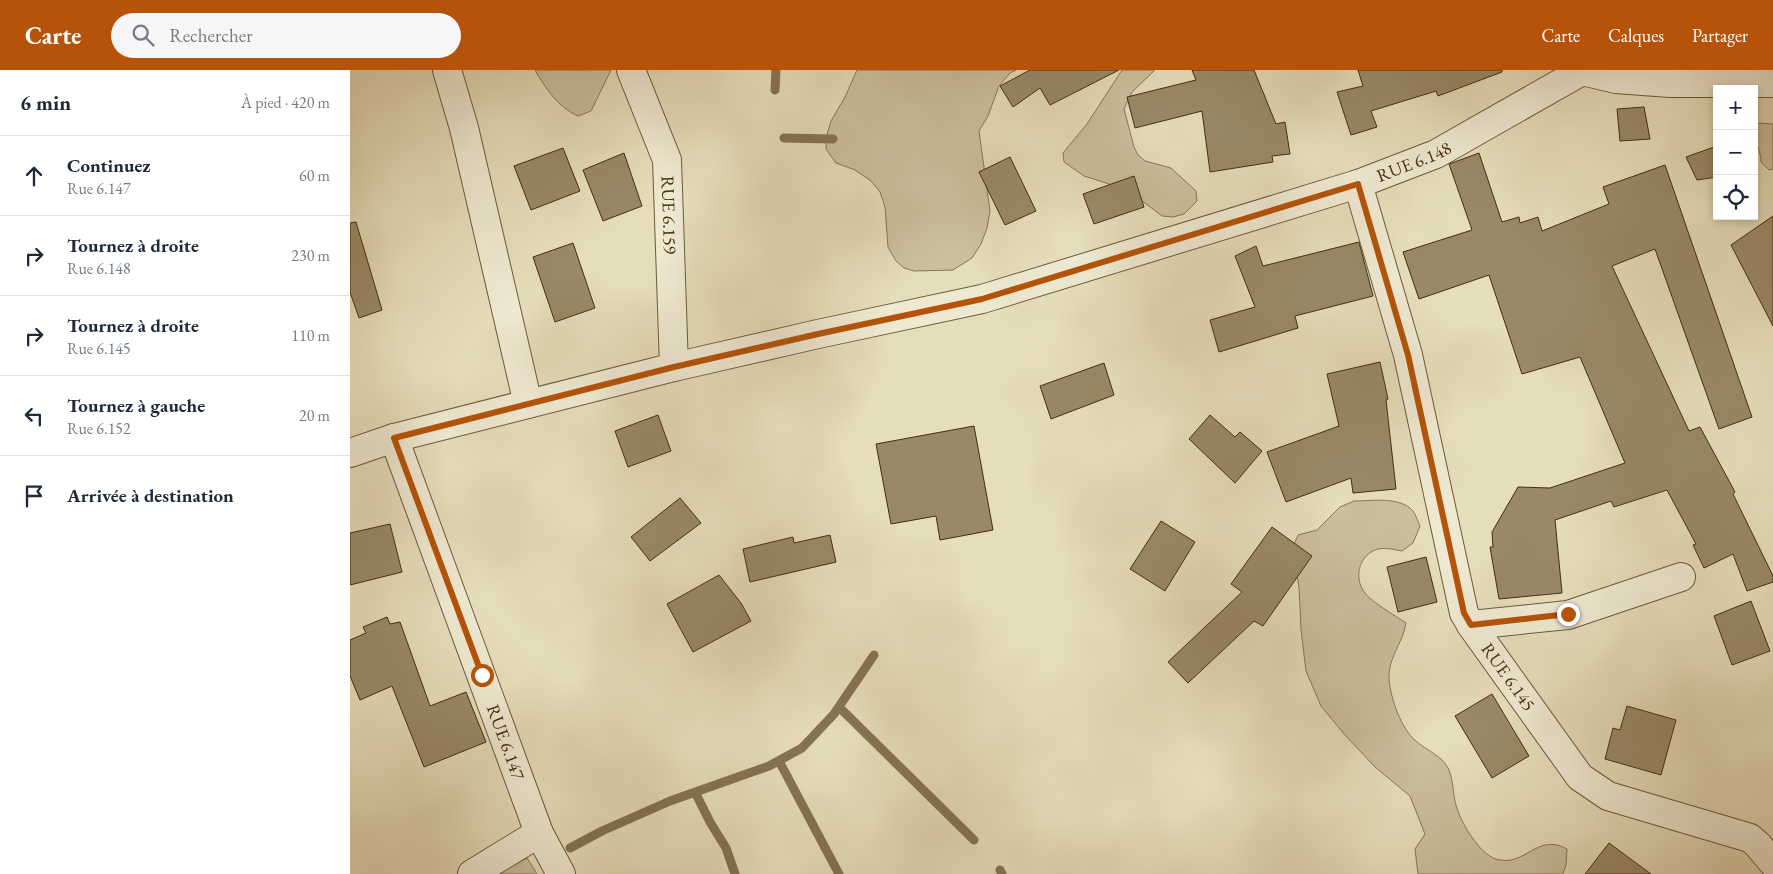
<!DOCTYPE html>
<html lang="fr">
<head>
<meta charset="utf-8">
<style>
  :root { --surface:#fff; --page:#f6f6f7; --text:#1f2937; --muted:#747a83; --line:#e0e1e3; --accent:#b45309 }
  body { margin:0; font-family:"EB Garamond",serif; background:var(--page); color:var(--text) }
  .controls { position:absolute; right:15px; top:15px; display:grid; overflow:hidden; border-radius:0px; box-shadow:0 2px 8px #0003 }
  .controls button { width:45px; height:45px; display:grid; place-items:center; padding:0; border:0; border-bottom:1px solid var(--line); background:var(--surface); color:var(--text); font:25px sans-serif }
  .stop { position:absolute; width:15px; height:15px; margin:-11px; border:4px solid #b45309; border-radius:50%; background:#fff }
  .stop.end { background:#b45309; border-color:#fff; box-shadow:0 1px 5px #0008 }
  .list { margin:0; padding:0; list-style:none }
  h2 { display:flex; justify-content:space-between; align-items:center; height:65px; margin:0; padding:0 20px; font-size:21px }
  h2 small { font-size:16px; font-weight:400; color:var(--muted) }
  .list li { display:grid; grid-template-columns:32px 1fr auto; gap:15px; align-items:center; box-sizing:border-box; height:80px; padding:0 20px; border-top:1px solid var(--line) }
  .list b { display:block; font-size:19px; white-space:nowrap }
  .list p { margin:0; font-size:16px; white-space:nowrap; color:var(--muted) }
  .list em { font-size:16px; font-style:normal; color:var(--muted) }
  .icon { flex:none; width:28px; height:28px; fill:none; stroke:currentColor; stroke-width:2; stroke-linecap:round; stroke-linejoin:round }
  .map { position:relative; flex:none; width:1423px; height:804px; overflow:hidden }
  header { display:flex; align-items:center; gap:30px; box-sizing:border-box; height:70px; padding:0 25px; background:var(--accent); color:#fff }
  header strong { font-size:24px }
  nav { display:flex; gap:28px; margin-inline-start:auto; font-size:18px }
  .search { width:350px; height:45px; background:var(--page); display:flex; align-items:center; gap:12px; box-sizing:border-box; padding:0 18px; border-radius:28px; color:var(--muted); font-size:19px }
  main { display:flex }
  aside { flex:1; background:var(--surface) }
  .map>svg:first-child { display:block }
  .green { fill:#cbbf9d; stroke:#887656 }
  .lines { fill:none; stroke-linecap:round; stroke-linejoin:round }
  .stream { stroke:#857352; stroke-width:9 }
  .building { fill:#998967; stroke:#452d0e }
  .minor-casing { stroke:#6d5939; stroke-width:30 }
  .tertiary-casing { stroke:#6d5939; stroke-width:30 }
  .minor { stroke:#efe9d2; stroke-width:28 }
  .tertiary { stroke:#efe9d2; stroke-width:28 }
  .route { stroke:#b45309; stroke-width:6 }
  .labels { text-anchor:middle; stroke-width:4.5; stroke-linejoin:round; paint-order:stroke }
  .street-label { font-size:18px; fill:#452d0e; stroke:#efe9d2 }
</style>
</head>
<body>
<header>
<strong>Carte</strong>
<div class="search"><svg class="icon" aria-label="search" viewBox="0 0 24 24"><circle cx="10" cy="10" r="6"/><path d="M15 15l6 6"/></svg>Rechercher</div>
<nav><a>Carte</a><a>Calques</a><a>Partager</a></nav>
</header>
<main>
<aside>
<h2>6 min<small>À pied · 420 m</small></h2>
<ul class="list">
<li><svg class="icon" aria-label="ahead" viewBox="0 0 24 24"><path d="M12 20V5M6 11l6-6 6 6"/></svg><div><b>Continuez</b><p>Rue 6.147</p></div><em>60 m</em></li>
<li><svg class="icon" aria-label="right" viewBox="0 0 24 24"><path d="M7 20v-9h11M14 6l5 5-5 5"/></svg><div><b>Tournez à droite</b><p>Rue 6.148</p></div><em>230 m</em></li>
<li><svg class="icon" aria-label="right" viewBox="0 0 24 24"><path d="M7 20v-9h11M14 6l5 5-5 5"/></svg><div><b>Tournez à droite</b><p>Rue 6.145</p></div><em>110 m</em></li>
<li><svg class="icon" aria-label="left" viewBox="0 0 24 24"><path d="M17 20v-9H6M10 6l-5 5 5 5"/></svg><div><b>Tournez à gauche</b><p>Rue 6.152</p></div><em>20 m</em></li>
<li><svg class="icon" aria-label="arrive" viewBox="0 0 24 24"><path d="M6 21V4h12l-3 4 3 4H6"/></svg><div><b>Arrivée à destination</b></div></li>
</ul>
</aside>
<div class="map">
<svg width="1423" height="804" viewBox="0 0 1423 804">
  <rect width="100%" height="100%" fill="#e6ddba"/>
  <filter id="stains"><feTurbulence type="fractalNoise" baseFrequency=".004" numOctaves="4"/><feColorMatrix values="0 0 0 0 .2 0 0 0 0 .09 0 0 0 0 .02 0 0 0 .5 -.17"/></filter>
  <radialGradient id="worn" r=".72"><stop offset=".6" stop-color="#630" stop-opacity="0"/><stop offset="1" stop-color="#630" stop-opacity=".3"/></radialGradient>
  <path class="green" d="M 185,0 L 261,0 L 241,41 L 228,46 C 209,38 195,18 185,0 Z
    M 507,0 L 666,0 L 660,3 L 649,16 L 638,46 L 629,61 L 640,141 L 637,158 L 631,174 L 622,188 L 603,200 L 564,201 L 554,198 L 546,191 L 538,177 L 535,137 L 530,122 L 521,111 L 505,100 L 486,93 L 476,79 L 476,68 L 481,51 L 495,27 Z
    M 772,0 L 805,0 L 782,22 L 774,39 L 784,77 L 788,85 L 795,91 L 821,98 L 846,121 L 847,131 L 834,144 L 823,147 L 812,146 L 778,120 L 734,106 L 714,92 L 713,83 L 737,54 Z
    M 1409,53 L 1423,54 L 1423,99 L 1419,100 L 1411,92 C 1411,80 1404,71 1404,58 Z
    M 1004,431 C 1022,431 1050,426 1063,441 C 1066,445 1068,452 1070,456 L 1063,473 L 1052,481 C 1042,479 1030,476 1021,482 C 1007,491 1005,511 1015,523 C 1021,532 1046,546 1056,553 C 1053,573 1037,589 1039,610 C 1041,629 1051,659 1066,671 C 1076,680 1092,686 1098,698 C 1103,707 1103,725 1106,735 C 1110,751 1129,784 1146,789 C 1175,798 1187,762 1217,779 L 1216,795 L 1213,804 L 1068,804 L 1065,779 L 1075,764 L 1060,726 L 1025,697 L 995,665 L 971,636 L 956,601 L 951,560 L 949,517 L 942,479 L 948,465 L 967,460 L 990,437 Z
    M 177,788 L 187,804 L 148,804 Z"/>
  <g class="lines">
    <path class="stream" d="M 425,20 L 426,0
      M 434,68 L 483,69
      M 489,637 L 624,770
      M 429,691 L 489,804
      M 345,722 L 360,752 L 376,778 L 385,804
      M 220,778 L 252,761 L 320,731 L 419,696 L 452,678 L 484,644 L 524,585
      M 650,800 L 652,804"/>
  </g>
  <path class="building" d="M 680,0 L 769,0 L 700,35 L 690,18 L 663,37 L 650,16 Z
    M 842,0 L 904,0 L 926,54 L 935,52 L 940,84 L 922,86 L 923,92 L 860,102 L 852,41 L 785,58 L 777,27 L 846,10 Z
    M 1008,0 L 1152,0 L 1152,2 L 1088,26 L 1086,21 L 1021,41 L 1027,57 L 1001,65 L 987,22 L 1013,16 Z
    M 1294,37 L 1300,69 L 1270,71 L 1267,39 Z
    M 1367,76 L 1367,107 L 1347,110 L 1336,87 Z
    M 213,78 L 230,121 L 181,140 L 164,96 Z
    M 274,83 L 292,136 L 253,151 L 233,100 Z
    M 1129,83 L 1152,152 L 1169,147 L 1170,153 L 1188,147 L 1192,161 L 1259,134 L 1253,117 L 1315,95 L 1402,347 L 1369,359 L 1305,179 L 1262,196 L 1339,361 L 1350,357 L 1385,422 L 1383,424 L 1423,506 L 1423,512 L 1397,521 L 1383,484 L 1354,498 L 1343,475 L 1346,474 L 1317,420 L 1264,437 L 1261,431 L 1205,450 L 1212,523 L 1149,529 L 1140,477 L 1143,477 L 1142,462 L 1168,417 L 1200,418 L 1275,393 L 1230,287 L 1172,304 L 1139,205 L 1069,229 L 1053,182 L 1122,160 L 1099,94 Z
    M 660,87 L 686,141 L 655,155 L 629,102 Z
    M 784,106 L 794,137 L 744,154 L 733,124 Z
    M 1423,146 L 1423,256 L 1381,175 Z
    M 6,152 L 32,240 L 9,248 L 0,222 L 0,153 Z
    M 1009,172 L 1023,226 L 945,246 L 948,258 L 869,282 L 860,250 L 905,237 L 885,186 L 906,176 L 913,196 Z
    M 223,173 L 245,238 L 205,252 L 183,187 Z
    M 1030,292 L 1038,329 L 1036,330 L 1046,419 L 1003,423 L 1001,408 L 936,432 L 917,382 L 989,356 L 977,304 Z
    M 754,293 L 764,325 L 701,349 L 690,316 Z
    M 308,345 L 321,381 L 278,397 L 265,361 Z
    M 860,345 L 885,367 L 890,362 L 912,381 L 885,413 L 839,369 Z
    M 624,356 L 643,460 L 590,470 L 586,446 L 541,454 L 526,374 Z
    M 330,428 L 351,453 L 300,491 L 281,467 Z
    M 811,451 L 845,472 L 815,521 L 780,499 Z
    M 40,454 L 52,502 L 0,515 L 0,463 Z
    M 922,457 L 962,486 L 913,556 L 904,551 L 838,613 L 818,592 L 892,522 L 881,514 Z
    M 480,465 L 486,492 L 400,512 L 393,479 L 443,467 L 444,473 Z
    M 1076,487 L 1087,532 L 1048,542 L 1037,497 Z
    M 369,505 L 391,533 L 401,551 L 343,582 L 317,534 Z
    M 1401,531 L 1420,581 L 1382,595 L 1364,546 Z
    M 37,547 L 40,554 L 50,552 L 80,636 L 116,622 L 136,672 L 74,697 L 42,616 L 10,630 L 0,606 L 0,570 L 16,563 L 13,557 Z
    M 1142,624 L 1179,686 L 1142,708 L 1105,646 Z
    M 1277,636 L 1326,650 L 1311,705 L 1255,689 L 1263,658 L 1270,660 Z
    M 1259,773 L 1301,804 L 1235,804 Z"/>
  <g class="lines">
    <g class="minor-casing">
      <g id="minor">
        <path d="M 97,0 L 114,58 L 178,334"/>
        <path id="s1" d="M 281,0 L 317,90 L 324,297"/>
        <path id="s2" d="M 1008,114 L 1058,285 L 1114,543 L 1121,555 L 1230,707 L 1258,726 L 1400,768 L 1408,775 L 1423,793"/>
        <path id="s3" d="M 44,368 L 189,763 L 211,804"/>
        <path d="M 1121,555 L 1218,545 L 1331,507"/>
        <path d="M 122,804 L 189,763"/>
      </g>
    </g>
    <g class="tertiary-casing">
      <g id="tertiary">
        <path id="s4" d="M 0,383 L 44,368 L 324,297 L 468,264 L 632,229 L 1008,114 L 1086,84 L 1232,1 L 1266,9 L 1320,13 L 1423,13"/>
      </g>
    </g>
    <use href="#minor" class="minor"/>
    <use href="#tertiary" class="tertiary"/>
  </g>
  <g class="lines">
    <path class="route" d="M 132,605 L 44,368 L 324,297 L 468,264 L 632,229 L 1008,114 L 1058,285 L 1114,543 L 1121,555 L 1218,544"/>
  </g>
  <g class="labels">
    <g class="street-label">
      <text dy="6" stroke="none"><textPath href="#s4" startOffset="1104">RUE 6.148</textPath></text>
      <text dy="6" stroke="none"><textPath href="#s1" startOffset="152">RUE 6.159</textPath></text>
      <text dy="6" stroke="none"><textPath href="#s2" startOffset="520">RUE 6.145</textPath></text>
      <text dy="6" stroke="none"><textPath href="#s3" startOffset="324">RUE 6.147</textPath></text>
    </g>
  </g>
  <rect width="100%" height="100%" filter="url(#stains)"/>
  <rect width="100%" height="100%" fill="url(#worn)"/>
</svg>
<div class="controls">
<button>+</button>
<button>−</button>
<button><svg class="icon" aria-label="locate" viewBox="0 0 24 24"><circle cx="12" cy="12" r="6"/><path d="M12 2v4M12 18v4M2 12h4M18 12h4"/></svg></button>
</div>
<div class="stop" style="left:132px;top:605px"></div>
<div class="stop end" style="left:1218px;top:544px"></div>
</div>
</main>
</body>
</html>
